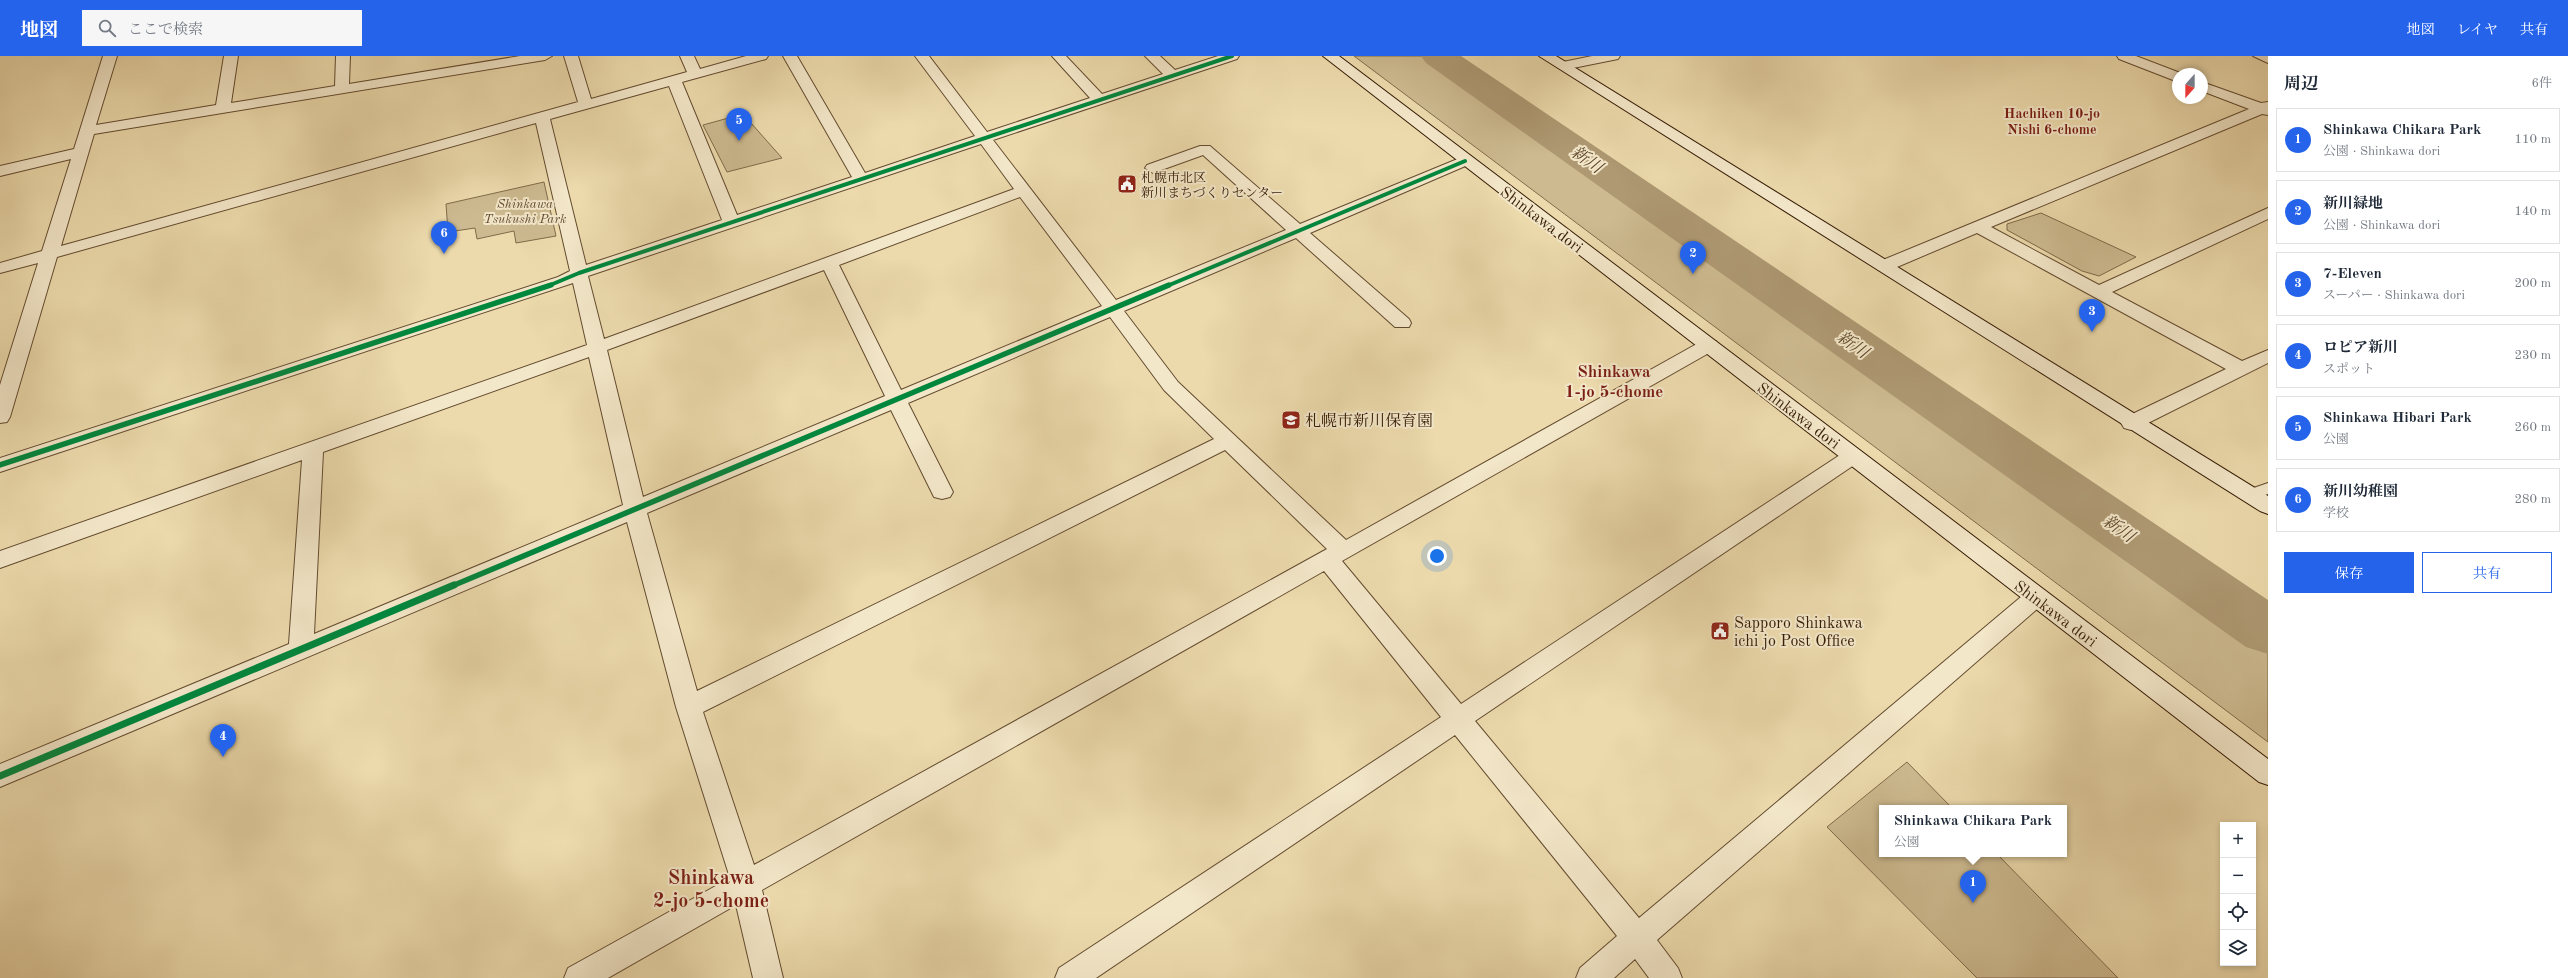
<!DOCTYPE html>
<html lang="ja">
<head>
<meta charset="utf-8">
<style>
  :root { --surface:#fff; --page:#f6f6f7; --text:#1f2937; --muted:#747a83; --line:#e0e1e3; --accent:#2563eb }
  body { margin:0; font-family:"Old Standard TT","Noto Serif JP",serif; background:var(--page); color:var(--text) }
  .controls { position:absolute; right:12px; bottom:12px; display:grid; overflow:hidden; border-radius:0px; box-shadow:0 2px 6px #0003 }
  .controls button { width:36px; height:36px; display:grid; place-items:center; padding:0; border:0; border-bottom:1px solid var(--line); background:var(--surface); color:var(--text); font:20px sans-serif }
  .compass { position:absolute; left:2172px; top:12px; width:36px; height:36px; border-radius:50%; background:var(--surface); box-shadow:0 2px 6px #0003; rotate:201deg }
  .you { position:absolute; left:1437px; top:500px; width:14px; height:14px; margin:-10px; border:3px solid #fff; border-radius:50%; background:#1a73e8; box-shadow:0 0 0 6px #1a73e833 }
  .badge { display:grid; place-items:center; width:26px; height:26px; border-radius:50%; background:var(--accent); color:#fff; font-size:13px; font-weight:700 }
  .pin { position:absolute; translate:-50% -33px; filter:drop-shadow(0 1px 2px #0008) }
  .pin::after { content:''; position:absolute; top:21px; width:14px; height:12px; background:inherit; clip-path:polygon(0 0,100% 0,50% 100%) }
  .popup { position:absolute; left:1879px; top:749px; width:188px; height:52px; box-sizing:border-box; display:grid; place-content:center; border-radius:0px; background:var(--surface); filter:drop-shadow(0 1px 3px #0005); font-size:13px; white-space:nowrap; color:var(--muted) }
  .popup b { font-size:15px; color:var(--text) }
  .popup::after { content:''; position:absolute; left:50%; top:100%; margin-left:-8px; border:8px solid transparent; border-top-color:var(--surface) }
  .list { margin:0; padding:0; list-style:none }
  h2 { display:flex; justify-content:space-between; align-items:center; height:52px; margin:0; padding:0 16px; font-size:17px }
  h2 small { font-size:13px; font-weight:400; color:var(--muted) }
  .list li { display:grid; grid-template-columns:26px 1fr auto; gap:12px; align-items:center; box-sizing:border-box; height:64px; margin:0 8px 8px; padding:0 8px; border:1px solid var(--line); border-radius:0px }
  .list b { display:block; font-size:15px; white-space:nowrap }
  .list p { margin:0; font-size:13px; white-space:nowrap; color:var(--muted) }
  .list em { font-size:13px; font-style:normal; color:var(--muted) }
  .actions { display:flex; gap:8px; padding:12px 16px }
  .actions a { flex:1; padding:9px 0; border:1px solid var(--accent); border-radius:0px; text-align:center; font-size:14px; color:var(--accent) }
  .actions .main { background:var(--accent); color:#fff }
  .icon { flex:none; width:22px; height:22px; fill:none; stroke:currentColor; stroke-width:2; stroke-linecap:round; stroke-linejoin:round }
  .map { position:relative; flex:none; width:2268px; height:922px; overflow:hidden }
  header { display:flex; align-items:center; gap:24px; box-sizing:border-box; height:56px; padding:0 20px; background:var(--accent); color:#fff }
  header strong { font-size:19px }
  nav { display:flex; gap:22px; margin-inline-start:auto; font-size:14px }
  .search { width:280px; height:36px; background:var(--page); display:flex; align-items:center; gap:10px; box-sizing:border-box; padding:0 14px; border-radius:0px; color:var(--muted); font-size:15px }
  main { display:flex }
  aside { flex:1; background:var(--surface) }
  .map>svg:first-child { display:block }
  .green { fill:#cdba90; stroke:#816a4a }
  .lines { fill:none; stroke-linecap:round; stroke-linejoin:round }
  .river { fill:#ae9973; fill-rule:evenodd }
  .lane-casing { stroke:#634b2f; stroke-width:2 }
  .street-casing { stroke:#634b2f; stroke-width:2 }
  .secondary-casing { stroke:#351b05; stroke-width:2 }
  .lane { fill:#f3e7c9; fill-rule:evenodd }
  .street { fill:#f3e7c9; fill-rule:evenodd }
  .secondary { fill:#f3e7c9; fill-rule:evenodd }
  .cycleway-far2-casing { stroke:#f3e7c9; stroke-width:6 }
  .cycleway-far1-casing { stroke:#f3e7c9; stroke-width:8 }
  .cycleway-casing { stroke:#f3e7c9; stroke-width:10 }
  .cycleway-far2 { stroke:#00873e; stroke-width:4 }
  .cycleway-far1 { stroke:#00873e; stroke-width:5.5 }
  .cycleway { stroke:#00873e; stroke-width:7 }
  .labels { text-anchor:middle; stroke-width:4; stroke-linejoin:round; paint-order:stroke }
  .far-poi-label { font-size:13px; fill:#351b05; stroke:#f3e7c9; text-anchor:start }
  .far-park-label { font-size:13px; font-style:italic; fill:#634b2f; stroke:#f3e7c9 }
  .far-neighbourhood-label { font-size:14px; font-weight:bold; fill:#7a1f14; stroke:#f3e7c9 }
  .street-label { font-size:16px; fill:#351b05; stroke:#f3e7c9 }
  .poi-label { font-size:16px; fill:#351b05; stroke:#f3e7c9; text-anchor:start }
  .water-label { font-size:17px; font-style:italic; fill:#5f472c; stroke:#f3e7c9 }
  .neighbourhood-label { font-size:17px; font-weight:bold; fill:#7a1f14; stroke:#f3e7c9 }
  .near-neighbourhood-label { font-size:20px; font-weight:bold; fill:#7a1f14; stroke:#f3e7c9 }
</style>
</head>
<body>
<header>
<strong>地図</strong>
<div class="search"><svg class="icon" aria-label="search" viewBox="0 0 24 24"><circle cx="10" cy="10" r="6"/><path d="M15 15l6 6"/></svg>ここで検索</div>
<nav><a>地図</a><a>レイヤ</a><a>共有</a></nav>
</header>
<main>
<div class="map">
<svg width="2268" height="922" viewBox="0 0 2268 922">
  <rect width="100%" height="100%" fill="#ecdaac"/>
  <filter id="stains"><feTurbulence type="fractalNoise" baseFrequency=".005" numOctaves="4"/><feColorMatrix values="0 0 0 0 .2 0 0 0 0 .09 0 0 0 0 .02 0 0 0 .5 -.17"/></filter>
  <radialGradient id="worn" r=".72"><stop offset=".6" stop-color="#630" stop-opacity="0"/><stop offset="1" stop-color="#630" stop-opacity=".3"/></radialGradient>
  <path class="green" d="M 1354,0 L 1427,0 L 2268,583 L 2268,686 Z
    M 743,58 L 782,102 L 727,116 L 703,69 Z
    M 544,126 L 556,180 L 516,187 L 514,175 L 477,183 L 475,172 L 448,176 L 446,148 Z
    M 2041,157 L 2136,201 L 2099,220 L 2082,215 L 2007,174 L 2007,168 Z
    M 1907,706 L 1952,752 L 1882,752 L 1882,798 L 1997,798 L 2118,922 L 1977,922 L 1827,771 Z"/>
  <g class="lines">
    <path class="river" d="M 1421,0 L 1461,0 L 2268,544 L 2268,598 L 2246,591 L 1426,7 Z"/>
    <g class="lane-casing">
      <path id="lane" d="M 2268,427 L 2268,438 L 2250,444 L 2243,439 L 2245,435 Z"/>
    </g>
    <g class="street-casing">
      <path id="street" d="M 103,0 L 117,0 L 96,69 L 216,49 L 224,0 L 238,0 L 231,47 L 335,30 L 336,0 L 350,0 L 349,28 L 520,0 L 552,0 L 545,4 L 94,78 L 61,190 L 578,46 L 564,0 L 578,0 L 591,43 L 687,16 L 680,0 L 694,0 L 700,13 L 746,0 L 768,0 L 766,3 L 682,26 L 737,159 L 852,121 L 783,0 L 797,0 L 865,117 L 975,80 L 915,0 L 929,0 L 987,76 L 1090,42 L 1052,0 L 1066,0 L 1102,38 L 1163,18 L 1145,0 L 1160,0 L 1175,14 L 1218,0 L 1239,0 L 1237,3 L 993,84 L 1116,244 L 1286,174 L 1203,99 L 1153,117 L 1145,112 L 1147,109 L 1200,90 L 1210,90 L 1300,168 L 1460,102 L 1470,102 L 1473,105 L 1470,108 L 1310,177 L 1409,263 L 1411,267 L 1409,271 L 1395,271 L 1296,182 L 1124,255 L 1178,326 L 1346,484 L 1702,285 L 1716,285 L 1718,289 L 1716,293 L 1342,505 L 1461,648 L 1846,395 L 1853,393 L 1860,395 L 1863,400 L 1860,405 L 1475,665 L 1639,862 L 2028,535 L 2036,532 L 2044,535 L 2048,541 L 2044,547 L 1657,884 L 1678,912 L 1682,922 L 1649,922 L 1635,903 L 1614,922 L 1576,922 L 1580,912 L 1617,880 L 1455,679 L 1096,922 L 1055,922 L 1059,912 L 1441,661 L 1324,515 L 762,834 L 783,922 L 753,922 L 736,849 L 608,922 L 564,922 L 568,912 L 730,822 L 676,651 L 627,466 L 0,731 L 0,708 L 289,588 L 302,404 L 0,512 L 0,495 L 587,289 L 573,227 L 0,416 L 0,402 L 558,221 L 570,215 L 536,67 L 57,201 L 10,361 L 7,366 L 0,367 L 0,329 L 38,207 L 0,217 L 0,207 L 42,195 L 71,103 L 0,120 L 0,110 L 74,93 ZM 669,30 L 722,164 L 586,209 L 550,63 ZM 981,88 L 1014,133 L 604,283 L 588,220 ZM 1020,141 L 1102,250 L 901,334 L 839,209 ZM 824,214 L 885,340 L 643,441 L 607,294 ZM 1110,261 L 1164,334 L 1214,383 L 697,635 L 647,457 L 891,354 L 934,441 L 942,443 L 950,441 L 953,436 L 908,347 ZM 589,301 L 623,449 L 314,578 L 323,396 ZM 1225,394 L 1327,493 L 754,809 L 703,656 Z
        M 1592,0 L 1620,0 L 1618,3 L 1563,14 L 1556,10 L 1558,7 Z
        M 2117,0 L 2136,0 L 2183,18 L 2178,18 L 2178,25 L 2173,24 L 2119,3 Z
        M 2253,0 L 2268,0 L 2268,7 Z
        M 2202,26 L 2261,47 L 2268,46 L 2268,59 L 2262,58 L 1991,171 L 2099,229 L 2268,152 L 2268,163 L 2112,236 L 2242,305 L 2268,294 L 2268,307 L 2138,372 L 2131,374 L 2124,372 L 2121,367 L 2124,362 L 2226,313 L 1977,177 L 1890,214 L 1878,214 L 1875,210 L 1878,206 L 2249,53 L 2202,35 Z"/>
    </g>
    <g class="secondary-casing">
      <path id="secondary" d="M 1323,0 L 1339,0 L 2268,703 L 2268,729 L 2259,726 Z
        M 1539,0 L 1556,0 L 2268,440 L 2268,458 L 2260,455 Z"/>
    </g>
    <use href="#lane" class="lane"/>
    <use href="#street" class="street"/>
    <use href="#secondary" class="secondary"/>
    <g class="cycleway-far2-casing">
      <path id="cycleway-far2" d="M 548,230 L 579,217 L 1232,0
        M 1167,230 L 1465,105"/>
    </g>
    <g class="cycleway-far1-casing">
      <path id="cycleway-far1" d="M 0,409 L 551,229
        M 452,530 L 1169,229"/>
    </g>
    <g class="cycleway-casing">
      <path id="cycleway" d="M 0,720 L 454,529"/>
    </g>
    <use href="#cycleway-far2" class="cycleway-far2"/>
    <use href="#cycleway-far1" class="cycleway-far1"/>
    <use href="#cycleway" class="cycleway"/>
  </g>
  <defs>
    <g id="civic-square" transform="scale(1)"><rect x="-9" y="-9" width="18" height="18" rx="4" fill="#8f2418" stroke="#f3e7c9"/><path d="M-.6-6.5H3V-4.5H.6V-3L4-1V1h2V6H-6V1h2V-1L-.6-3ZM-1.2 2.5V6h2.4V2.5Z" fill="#fff"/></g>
    <g id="school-square" transform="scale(1)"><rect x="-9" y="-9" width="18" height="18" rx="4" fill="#8f2418" stroke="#f3e7c9"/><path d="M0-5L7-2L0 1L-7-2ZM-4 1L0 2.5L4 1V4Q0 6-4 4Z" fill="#fff"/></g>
  </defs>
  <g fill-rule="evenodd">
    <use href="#civic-square" x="1127" y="128"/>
    <use href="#school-square" x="1291" y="364"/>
    <use href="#civic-square" x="1720" y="575"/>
  </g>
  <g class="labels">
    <g class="far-poi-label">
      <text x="1141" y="126">札幌市北区<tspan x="1141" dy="15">新川まちづくりセンター</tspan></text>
    </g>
    <g class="far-park-label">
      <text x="525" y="152">Shinkawa<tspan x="525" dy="15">Tsukushi Park</tspan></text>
    </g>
    <g class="far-neighbourhood-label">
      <text x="2052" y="62">Hachiken 10-jo<tspan x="2052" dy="16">Nishi 6-chome</tspan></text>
    </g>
    <g class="street-label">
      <text transform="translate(1542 163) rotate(37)" y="6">Shinkawa dori</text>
      <text transform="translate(1799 359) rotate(37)" y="6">Shinkawa dori</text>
      <text transform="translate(2056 557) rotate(37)" y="6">Shinkawa dori</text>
    </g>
    <g class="poi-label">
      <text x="1305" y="370">札幌市新川保育園</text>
      <text x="1734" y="572">Sapporo Shinkawa<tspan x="1734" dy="18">ichi jo Post Office</tspan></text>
    </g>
    <g class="water-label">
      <text transform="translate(1587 103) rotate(35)" y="6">新川</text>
      <text transform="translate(1853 288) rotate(35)" y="6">新川</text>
      <text transform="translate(2119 472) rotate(35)" y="6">新川</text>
    </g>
    <g class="neighbourhood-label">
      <text x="1614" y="321">Shinkawa<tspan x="1614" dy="20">1-jo 5-chome</tspan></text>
    </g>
    <g class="near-neighbourhood-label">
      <text x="711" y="828">Shinkawa<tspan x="711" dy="23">2-jo 5-chome</tspan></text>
    </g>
  </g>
  <rect width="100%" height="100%" filter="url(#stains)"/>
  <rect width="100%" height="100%" fill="url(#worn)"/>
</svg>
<div class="controls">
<button>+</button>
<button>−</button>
<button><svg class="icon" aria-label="locate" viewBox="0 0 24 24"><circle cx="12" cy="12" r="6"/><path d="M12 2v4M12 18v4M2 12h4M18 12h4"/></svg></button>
<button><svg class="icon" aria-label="layers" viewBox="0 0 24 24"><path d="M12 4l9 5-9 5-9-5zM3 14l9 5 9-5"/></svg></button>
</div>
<svg class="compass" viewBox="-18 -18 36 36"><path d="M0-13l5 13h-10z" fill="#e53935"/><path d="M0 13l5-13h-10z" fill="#747a83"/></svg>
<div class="you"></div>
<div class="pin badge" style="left:1973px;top:847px">1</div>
<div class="popup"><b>Shinkawa Chikara Park</b>公園</div>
<div class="pin badge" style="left:1693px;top:218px">2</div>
<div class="pin badge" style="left:2092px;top:276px">3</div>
<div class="pin badge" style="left:223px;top:701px">4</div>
<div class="pin badge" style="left:739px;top:85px">5</div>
<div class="pin badge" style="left:444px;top:198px">6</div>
</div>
<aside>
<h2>周辺<small>6件</small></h2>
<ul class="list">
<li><span class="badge">1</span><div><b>Shinkawa Chikara Park</b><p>公園 · Shinkawa dori</p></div><em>110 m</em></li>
<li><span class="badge">2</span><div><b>新川緑地</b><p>公園 · Shinkawa dori</p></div><em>140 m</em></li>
<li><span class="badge">3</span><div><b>7-Eleven</b><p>スーパー · Shinkawa dori</p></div><em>200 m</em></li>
<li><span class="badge">4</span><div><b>ロピア新川</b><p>スポット</p></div><em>230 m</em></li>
<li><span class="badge">5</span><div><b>Shinkawa Hibari Park</b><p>公園</p></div><em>260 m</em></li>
<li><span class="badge">6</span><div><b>新川幼稚園</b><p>学校</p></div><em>280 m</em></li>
</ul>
<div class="actions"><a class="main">保存</a><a>共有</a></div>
</aside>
</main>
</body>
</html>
